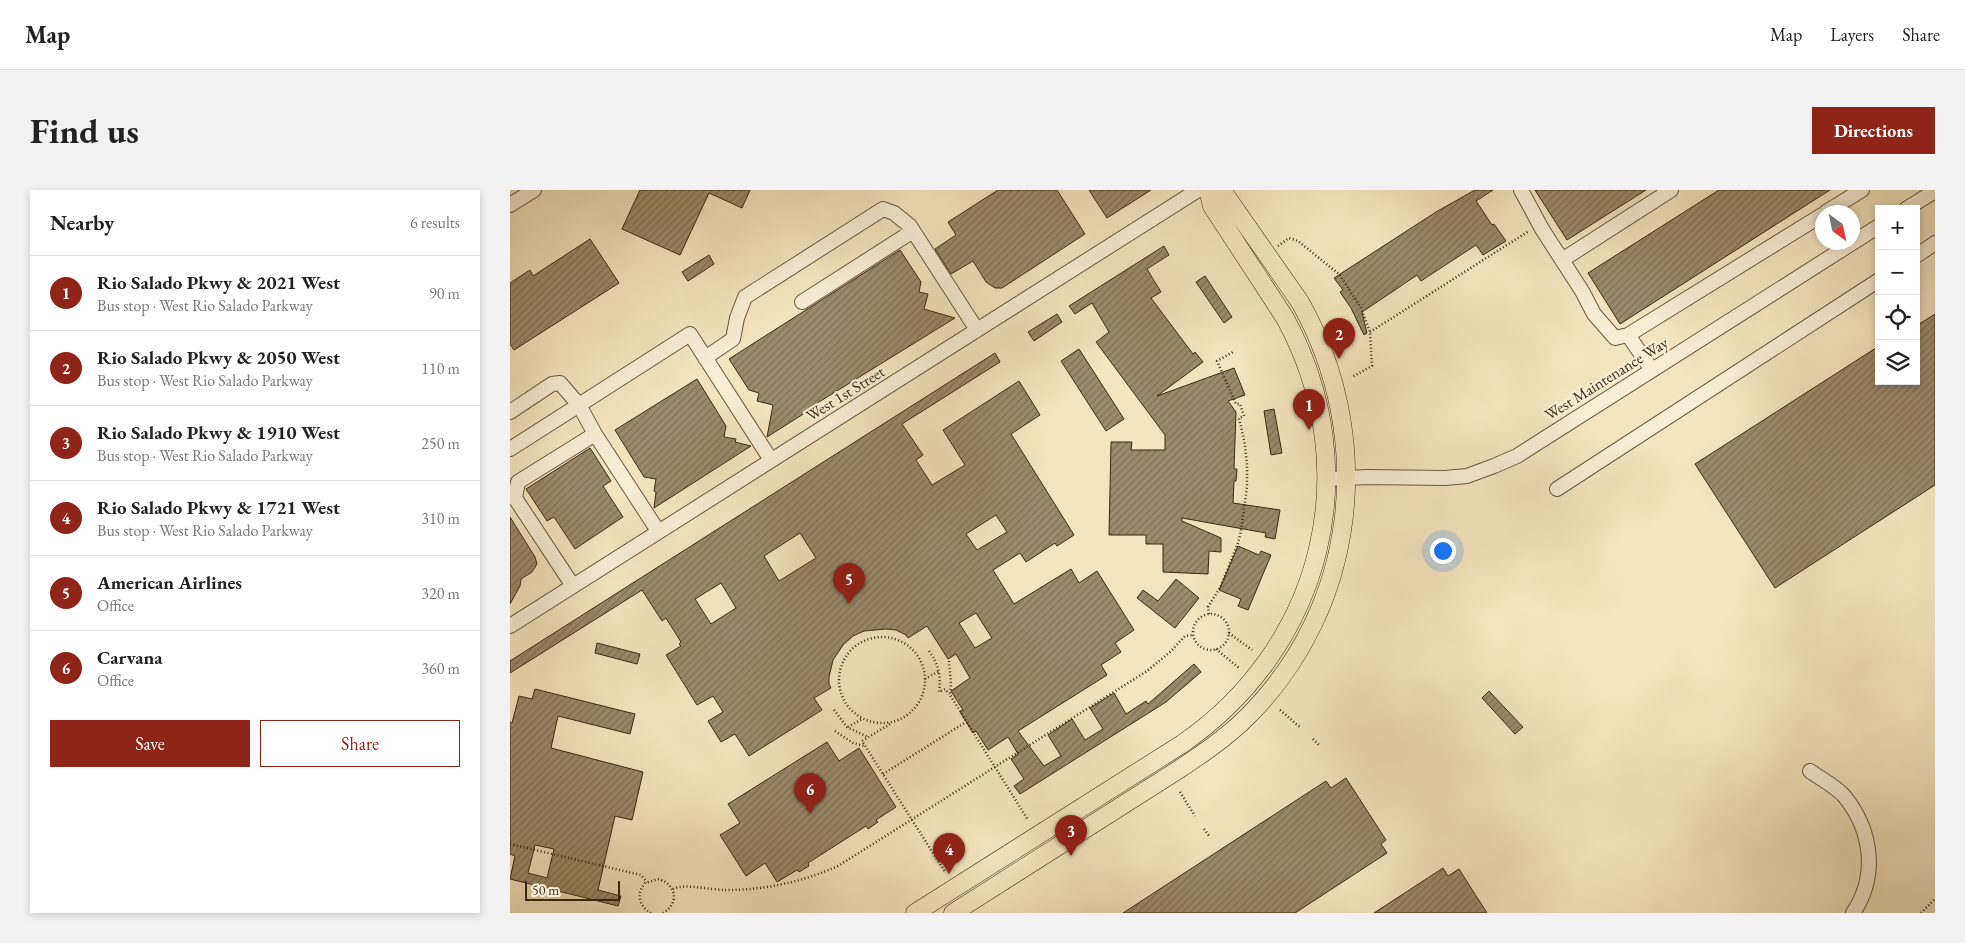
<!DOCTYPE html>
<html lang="en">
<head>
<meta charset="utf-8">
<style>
  :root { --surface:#fff; --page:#f2f2f2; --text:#222; --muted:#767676; --line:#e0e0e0; --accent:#8f2418 }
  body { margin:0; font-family:"EB Garamond",serif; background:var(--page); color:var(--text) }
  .controls { position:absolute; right:15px; top:15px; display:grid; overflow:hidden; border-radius:0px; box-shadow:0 2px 8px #0003 }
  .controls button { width:45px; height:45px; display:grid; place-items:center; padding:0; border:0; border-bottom:1px solid var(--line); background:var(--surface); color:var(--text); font:25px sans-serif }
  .compass { position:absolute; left:1305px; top:15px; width:45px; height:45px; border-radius:50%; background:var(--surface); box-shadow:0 2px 8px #0003; rotate:147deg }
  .scale { position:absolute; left:15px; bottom:12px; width:95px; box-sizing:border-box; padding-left:5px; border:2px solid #3b2810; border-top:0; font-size:14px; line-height:18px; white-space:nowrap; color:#3b2810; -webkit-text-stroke:4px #f8eed6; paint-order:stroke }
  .you { position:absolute; left:932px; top:360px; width:18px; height:18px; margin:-12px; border:4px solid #fff; border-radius:50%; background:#1a73e8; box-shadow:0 0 0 8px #1a73e833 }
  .badge { display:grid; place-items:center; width:32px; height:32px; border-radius:50%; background:var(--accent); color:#fff; font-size:16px; font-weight:700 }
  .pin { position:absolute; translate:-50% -41px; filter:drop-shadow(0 1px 2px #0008) }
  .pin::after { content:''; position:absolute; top:26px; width:18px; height:15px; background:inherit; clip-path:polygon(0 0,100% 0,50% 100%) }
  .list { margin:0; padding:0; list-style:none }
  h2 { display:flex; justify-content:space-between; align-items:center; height:65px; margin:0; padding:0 20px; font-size:21px }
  h2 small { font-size:16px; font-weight:400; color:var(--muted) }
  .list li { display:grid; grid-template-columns:32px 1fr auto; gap:15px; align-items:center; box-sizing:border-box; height:75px; padding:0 20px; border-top:1px solid var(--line) }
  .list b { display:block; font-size:19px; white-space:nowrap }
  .list p { margin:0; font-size:16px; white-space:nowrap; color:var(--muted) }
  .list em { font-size:16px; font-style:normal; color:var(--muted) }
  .actions { display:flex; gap:10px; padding:15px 20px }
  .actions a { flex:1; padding:11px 0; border:1px solid var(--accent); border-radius:0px; text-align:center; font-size:18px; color:var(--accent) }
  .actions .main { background:var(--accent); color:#fff }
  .icon { flex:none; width:28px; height:28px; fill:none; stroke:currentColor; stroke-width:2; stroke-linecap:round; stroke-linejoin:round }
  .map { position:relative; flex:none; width:1425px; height:723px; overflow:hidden; border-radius:0px }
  header { display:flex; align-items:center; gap:30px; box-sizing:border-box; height:70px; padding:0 25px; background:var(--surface); border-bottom:1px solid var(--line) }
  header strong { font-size:24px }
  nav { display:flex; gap:28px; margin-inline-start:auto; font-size:18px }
  .intro { display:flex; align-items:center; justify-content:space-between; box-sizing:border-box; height:120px; padding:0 30px }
  h1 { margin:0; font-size:35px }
  .button { padding:12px 22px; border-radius:0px; background:var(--accent); color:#fff; font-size:18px; font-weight:700 }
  main { display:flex; gap:30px; padding:0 30px }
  aside { flex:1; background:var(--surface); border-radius:0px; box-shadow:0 2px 8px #0003 }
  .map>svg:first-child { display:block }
  .building { fill:url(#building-hatch); stroke:#3b2810; fill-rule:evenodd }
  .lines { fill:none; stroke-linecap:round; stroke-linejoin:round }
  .minor-casing { stroke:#69573c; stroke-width:16 }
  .major-casing { stroke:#3b2810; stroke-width:19 }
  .path { stroke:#3b2810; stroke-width:2.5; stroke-dasharray:1 2.5; stroke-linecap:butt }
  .minor { stroke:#f8eed6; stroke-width:14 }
  .major { stroke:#f4e5c0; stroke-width:18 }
  .labels { text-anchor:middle; stroke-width:4.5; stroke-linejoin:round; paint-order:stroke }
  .street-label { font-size:16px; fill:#3b2810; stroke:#f8eed6 }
</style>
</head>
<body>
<header>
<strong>Map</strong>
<nav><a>Map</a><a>Layers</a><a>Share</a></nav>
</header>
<div class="intro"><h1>Find us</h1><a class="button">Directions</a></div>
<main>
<aside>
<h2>Nearby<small>6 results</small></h2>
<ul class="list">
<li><span class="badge">1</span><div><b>Rio Salado Pkwy &amp; 2021 West</b><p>Bus stop · West Rio Salado Parkway</p></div><em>90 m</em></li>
<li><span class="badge">2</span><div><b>Rio Salado Pkwy &amp; 2050 West</b><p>Bus stop · West Rio Salado Parkway</p></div><em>110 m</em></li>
<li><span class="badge">3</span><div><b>Rio Salado Pkwy &amp; 1910 West</b><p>Bus stop · West Rio Salado Parkway</p></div><em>250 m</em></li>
<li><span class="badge">4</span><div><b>Rio Salado Pkwy &amp; 1721 West</b><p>Bus stop · West Rio Salado Parkway</p></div><em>310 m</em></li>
<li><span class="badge">5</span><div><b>American Airlines</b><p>Office</p></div><em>320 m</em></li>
<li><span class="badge">6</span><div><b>Carvana</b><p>Office</p></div><em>360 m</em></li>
</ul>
<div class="actions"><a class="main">Save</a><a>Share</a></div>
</aside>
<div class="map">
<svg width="1425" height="723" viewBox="0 0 1425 723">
  <defs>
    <pattern id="building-hatch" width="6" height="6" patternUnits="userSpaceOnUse" patternTransform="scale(1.25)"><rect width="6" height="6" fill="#9b8a6c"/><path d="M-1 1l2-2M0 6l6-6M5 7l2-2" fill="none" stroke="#807157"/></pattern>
  </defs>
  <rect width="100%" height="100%" fill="#f4e5c0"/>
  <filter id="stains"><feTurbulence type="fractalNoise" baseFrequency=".004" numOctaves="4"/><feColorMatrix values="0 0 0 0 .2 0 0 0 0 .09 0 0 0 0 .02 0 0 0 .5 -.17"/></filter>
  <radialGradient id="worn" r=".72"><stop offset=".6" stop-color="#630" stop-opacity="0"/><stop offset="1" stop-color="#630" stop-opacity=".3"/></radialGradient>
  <path class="building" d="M 130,0 L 240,0 L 232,18 L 199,3 L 170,65 L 112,39 Z
    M 488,0 L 547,0 L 575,44 L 492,98 L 485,98 L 476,92 L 463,71 L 441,84 L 425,59 L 446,45 L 438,32 Z
    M 579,0 L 641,0 L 597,28 Z
    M 965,0 L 983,0 L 966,11 L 982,35 L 984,34 L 996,51 L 973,65 L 966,55 L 911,91 L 907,85 L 882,102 L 852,122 L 857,143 L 854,145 L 841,118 L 830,102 L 833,100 L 824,88 L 926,22 Z
    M 1025,0 L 1136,0 L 1057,50 Z
    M 1209,0 L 1320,0 L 1110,134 L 1078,83 Z
    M 80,49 L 109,93 L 4,160 L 0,154 L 0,93 L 20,80 L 23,86 Z
    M 654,56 L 659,65 L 637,79 L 651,102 L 641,108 L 683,164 L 685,162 L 693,172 L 647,206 L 724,178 L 735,205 L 718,211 L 726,222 L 724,279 L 727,279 L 726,291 L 724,291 L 723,313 L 770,320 L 765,349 L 755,347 L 756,343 L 672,328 L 672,331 L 711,348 L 711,362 L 699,361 L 698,384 L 653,382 L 653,354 L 636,354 L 636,345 L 599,345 L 601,252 L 622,252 L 621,260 L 655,260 L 655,245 L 586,152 L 599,142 L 582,113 L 565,124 L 559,116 Z
    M 390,60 L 411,92 L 409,102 L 418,104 L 414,119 L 445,128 L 304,215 L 306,216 L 257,247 L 263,215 L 247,211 L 249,203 L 239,200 L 219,169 Z
    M 199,65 L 204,74 L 178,91 L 172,82 Z
    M 695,86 L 722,127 L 714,133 L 686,92 Z
    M 547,124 L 552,132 L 524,151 L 518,142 Z
    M 1425,124 L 1425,295 L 1265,398 L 1185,274 L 1369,156 L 1369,191 L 1406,191 L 1406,136 Z
    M 569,159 L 614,229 L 596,241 L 551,171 Z
    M 485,163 L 490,172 L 392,234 L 413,265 L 406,270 L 422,295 L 455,275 L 433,240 L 509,191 L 530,225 L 501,244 L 564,345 L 547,356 L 545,353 L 516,372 L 510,363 L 483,380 L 504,414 L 561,379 L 569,393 L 587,381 L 624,440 L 605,453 L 611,462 L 591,475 L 597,485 L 508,541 L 534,576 L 551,566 L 538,545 L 562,529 L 575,550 L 593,539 L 580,518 L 604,503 L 616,524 L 636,511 L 638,514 L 684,474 L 691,482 L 656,512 L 510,604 L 504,596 L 514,589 L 501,569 L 508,564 L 498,547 L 478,560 L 466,541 L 463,543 L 450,522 L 453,520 L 441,501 L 460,488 L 446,464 L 438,469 L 417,436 L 398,448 L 396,445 L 386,440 L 376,439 L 354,441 L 343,446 L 333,455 L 323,470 L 319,487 L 319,494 L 321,498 L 304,508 L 312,520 L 239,566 L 225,544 L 211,552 L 198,531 L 213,522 L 203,506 L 187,515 L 156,465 L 171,456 L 169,454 L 171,452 L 156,428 L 152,431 L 132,400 L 0,483 L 0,471 ZM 486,325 L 497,342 L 467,360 L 456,344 ZM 290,343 L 306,368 L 269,391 L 254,366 ZM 211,393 L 226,418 L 201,434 L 185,409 ZM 466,423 L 482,448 L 465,458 L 449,433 Z
    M 187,189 L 216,236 L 214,247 L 226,249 L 225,252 L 241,256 L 144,318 L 146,302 L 144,301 L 146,289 L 134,287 L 105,240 Z
    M 764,219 L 772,263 L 761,265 L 754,221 Z
    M 80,258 L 101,291 L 93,296 L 113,327 L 65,359 L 44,327 L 37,331 L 16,299 Z
    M 0,327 L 25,367 L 27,374 L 22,382 L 11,389 L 10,396 L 0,414 Z
    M 728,356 L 749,365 L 751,361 L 761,365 L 738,420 L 728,416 L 731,409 L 709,400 Z
    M 666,389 L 689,408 L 665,438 L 627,408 L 633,400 L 648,411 Z
    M 87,453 L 130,464 L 127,474 L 85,463 Z
    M 25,499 L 125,524 L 120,544 L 48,526 L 41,558 L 133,582 L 122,630 L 105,626 L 88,700 L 111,706 L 108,716 L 0,689 L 5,666 L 0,664 L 0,532 L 2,533 L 9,506 L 22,509 ZM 25,655 L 44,659 L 37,688 L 18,683 Z
    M 979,501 L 1013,537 L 1005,544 L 972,508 Z
    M 317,552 L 329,571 L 349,558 L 386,617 L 366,630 L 368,632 L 358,639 L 356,636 L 298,673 L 299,676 L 289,682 L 287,680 L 267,692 L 255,673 L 236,686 L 210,645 L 230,633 L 218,614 Z
    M 836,588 L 876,650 L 871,654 L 877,663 L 785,723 L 613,723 L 816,591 L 821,598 Z
    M 933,678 L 938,686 L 949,679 L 977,723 L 864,723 Z"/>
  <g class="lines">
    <g class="minor-casing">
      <path id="minor" d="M 1011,0 L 1032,39 L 1072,101 L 1084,124 L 1105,148 L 1118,145 L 1312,25
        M 0,15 L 24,0
        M 1396,19 L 1425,1
        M 1316,22 L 1352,0
        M 1406,66 L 1425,53
        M 1052,70 L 1161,0
        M 292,112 L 403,41
        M 1118,145 L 1142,180
        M 195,168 L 223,149 L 227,128 L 235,107 L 373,19 L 384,23 L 400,36 L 467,140
        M 0,222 L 42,194 L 50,193 L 69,215 L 0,259
        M 85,244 L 69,215 L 180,144 L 261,270
        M 817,289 L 857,287 L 935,288 L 957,286 L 984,276 L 1007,266 L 1369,36
        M 1047,299 L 1369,90
        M 63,396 L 5,308 L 8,292 L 85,244 L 148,341
        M 0,436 L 688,0
        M 1300,581 C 1311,589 1327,597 1335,607 C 1362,641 1368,686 1343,723"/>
    </g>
    <g class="major-casing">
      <path id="major" d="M 405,723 L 672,554 C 814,456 857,279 775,128 L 702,16 L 698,0
        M 443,723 L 668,580 C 692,564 716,548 737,527 C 848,417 866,247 790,112 L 716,6 L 706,0"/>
    </g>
    <path class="path" d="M 768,56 L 779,48 L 788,51 L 830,85 L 851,118 L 860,142 L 862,176 L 842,187
      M 860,142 L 1019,41
      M 699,424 L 698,417 L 711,396 L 728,353 L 731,341 L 737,297 L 737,275 L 735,255 L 729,228 L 734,226 L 730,214 L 726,214 L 707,171 L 723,162
      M683 442a18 18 0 1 1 36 0a18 18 0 1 1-36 0Z
      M 719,443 L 742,460
      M329 490a43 43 0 1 1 86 0a43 43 0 1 1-86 0Z
      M 706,459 L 729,478
      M 419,461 C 429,475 431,486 429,502 L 435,499 L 439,504
      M 439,471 L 441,494 L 440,505 L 518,630
      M 415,489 L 429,481
      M 324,520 L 337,537 L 358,547
      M 770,520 L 791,538
      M 380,534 L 352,551 L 435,682
      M 338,537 L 352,529
      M 325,541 L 343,553 L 354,556
      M 803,549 L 810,556
      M 373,584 L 456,532
      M 670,602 L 685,626
      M 694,639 L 700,647
      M 0,654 L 131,685 L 137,692
      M 163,699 C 175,693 200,700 216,700 C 255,700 292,692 328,676 L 637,481 L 660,462 L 675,446 L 683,445
      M 141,723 C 129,716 126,704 135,693 L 149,689 C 167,695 169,714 153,723
      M 1411,723 L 1425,709"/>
    <use href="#minor" class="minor"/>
    <use href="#major" class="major"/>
  </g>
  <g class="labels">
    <g class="street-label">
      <text transform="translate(1096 188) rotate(-32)" y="6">West Maintenance Way</text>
      <text transform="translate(335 203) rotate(-32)" y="6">West 1st Street</text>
    </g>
  </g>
  <rect width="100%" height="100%" filter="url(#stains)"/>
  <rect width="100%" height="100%" fill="url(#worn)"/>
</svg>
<div class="controls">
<button>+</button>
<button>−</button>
<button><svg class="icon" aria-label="locate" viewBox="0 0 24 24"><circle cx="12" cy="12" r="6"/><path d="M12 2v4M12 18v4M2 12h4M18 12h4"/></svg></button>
<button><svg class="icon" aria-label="layers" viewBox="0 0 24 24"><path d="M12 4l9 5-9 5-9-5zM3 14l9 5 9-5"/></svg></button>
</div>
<svg class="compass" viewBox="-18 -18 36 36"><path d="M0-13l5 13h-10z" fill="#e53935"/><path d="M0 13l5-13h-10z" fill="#767676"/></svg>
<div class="scale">50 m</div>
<div class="you"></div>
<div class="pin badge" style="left:799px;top:240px">1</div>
<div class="pin badge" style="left:829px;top:169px">2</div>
<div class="pin badge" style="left:561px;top:666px">3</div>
<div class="pin badge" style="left:439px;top:684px">4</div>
<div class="pin badge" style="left:339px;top:414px">5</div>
<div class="pin badge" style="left:300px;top:624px">6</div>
</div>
</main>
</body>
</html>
